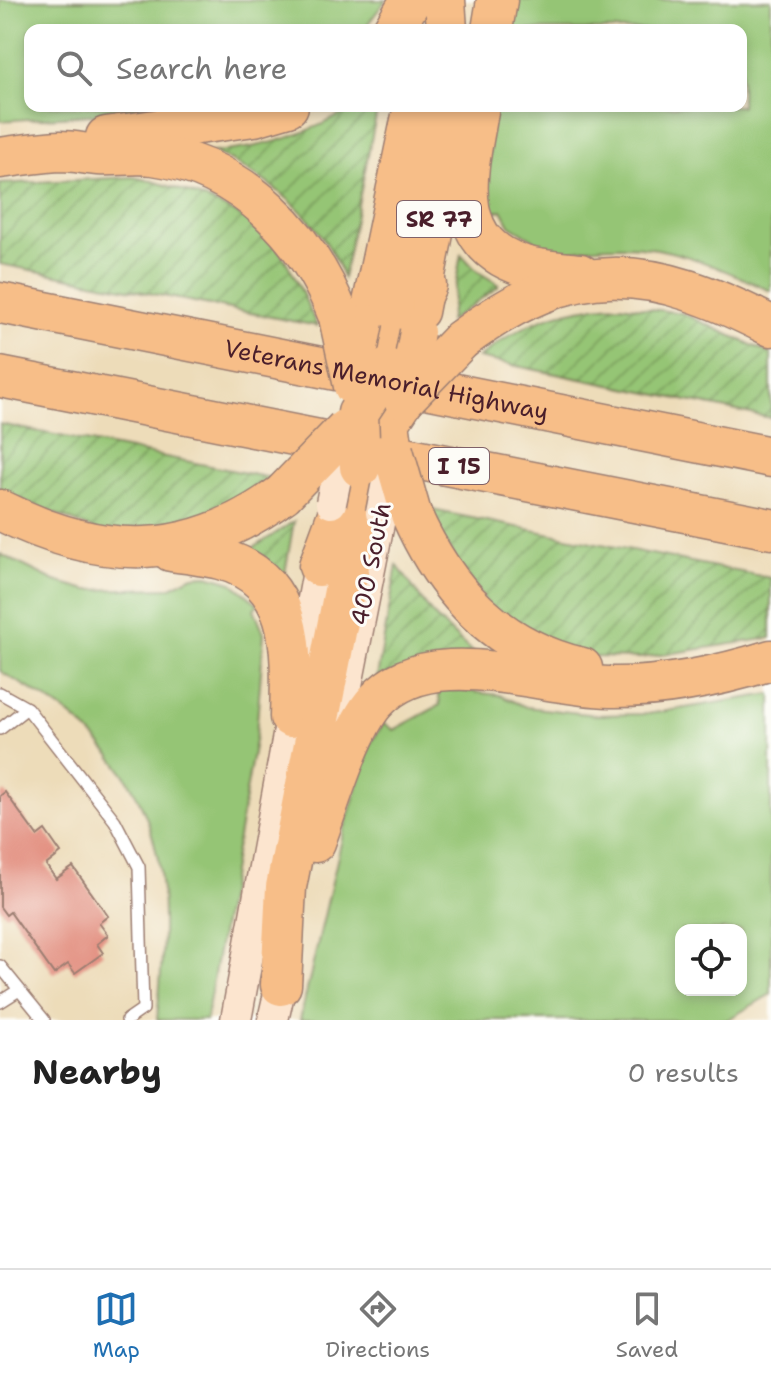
<!DOCTYPE html>
<html lang="en">
<head>
<meta charset="utf-8">
<style>
  :root { --surface:#fff; --page:#f2f2f2; --text:#222; --muted:#767676; --line:#e0e0e0; --accent:#1f6fb2 }
  body { margin:0; font-family:"Shantell Sans",sans-serif; background:var(--page); color:var(--text) }
  .controls { position:absolute; right:24px; bottom:24px; display:grid; overflow:hidden; border-radius:16px; box-shadow:0 4px 12px #0003 }
  .controls button { width:72px; height:72px; display:grid; place-items:center; padding:0; border:0; border-bottom:2px solid var(--line); background:var(--surface); color:var(--text); font:40px sans-serif }
  .list { margin:0; padding:0; list-style:none }
  h2 { display:flex; justify-content:space-between; align-items:center; height:104px; margin:0; padding:0 32px; font-size:34px }
  h2 small { font-size:26px; font-weight:400; color:var(--muted) }
  .icon { flex:none; width:44px; height:44px; fill:none; stroke:currentColor; stroke-width:2; stroke-linecap:round; stroke-linejoin:round }
  .map { position:relative; flex:none; width:771px; height:1020px; overflow:hidden }
  .search { position:absolute; background:var(--surface); box-shadow:0 4px 12px #0003; left:24px; right:24px; top:24px; height:88px; display:flex; align-items:center; gap:20px; box-sizing:border-box; padding:0 28px; border-radius:16px; color:var(--muted); font-size:30px }
  .sheet { height:248px; background:var(--surface) }
  nav { display:flex; justify-content:space-around; align-items:center; box-sizing:border-box; height:112px; border-top:2px solid var(--line); background:var(--surface); font-size:22px; color:var(--muted) }
  nav a { display:grid; justify-items:center; gap:4px }
  nav .on { color:var(--accent) }
  .map>svg:first-child { display:block }
  .grass { fill:#95c574; stroke:#707250; stroke-width:2; fill-rule:evenodd }
  .garden { fill:url(#garden-furrows); stroke:#707250; stroke-width:2 }
  .building { fill:#e28d7e }
  .lines { fill:none; stroke-linecap:round; stroke-linejoin:round }
  .service-casing { stroke:#9c7e72; stroke-width:14 }
  .secondary-casing { stroke:#9c7e72; stroke-width:33 }
  .primary-casing { stroke:#9c7e72; stroke-width:37 }
  .motorway-casing { stroke:#9c7e72; stroke-width:43 }
  .service { stroke:#fff; stroke-width:11 }
  .secondary { stroke:#fce5cf; stroke-width:30 }
  .primary { stroke:#f7be88; stroke-width:34 }
  .motorway { stroke:#f7be88; stroke-width:40 }
  .secondary-bridge-casing { stroke:#9c7e72; stroke-width:33; stroke-linecap:butt }
  .primary-bridge-casing { stroke:#9c7e72; stroke-width:37; stroke-linecap:butt }
  .motorway-bridge-casing { stroke:#9c7e72; stroke-width:43; stroke-linecap:butt }
  .secondary-bridge { stroke:#fce5cf; stroke-width:30 }
  .primary-bridge { stroke:#f7be88; stroke-width:34 }
  .motorway-bridge { stroke:#f7be88; stroke-width:40 }
  .labels { text-anchor:middle; stroke-width:6; stroke-linejoin:round; paint-order:stroke }
  .shield { fill:#fdfcf7; stroke:#806168; stroke-width:2 }
  .shield-label { font-size:22px; font-weight:bold; fill:#4a1f2b }
  .street-label { font-size:24px; fill:#4a1f2b; stroke:#fdfcf7 }
</style>
</head>
<body>
<div class="map">
<svg width="771" height="1020" viewBox="0 0 771 1020">
  <defs>
    <pattern id="garden-furrows" width="10" height="10" patternUnits="userSpaceOnUse" patternTransform="scale(2)"><rect width="10" height="10" fill="#95c574"/><path d="M-1 1l2-2M0 10L10 0M9 11l2-2" fill="none" stroke="#7c9f5f"/></pattern>
  </defs>
  <rect width="100%" height="100%" fill="#fdfcf7"/>
  <filter id="ink" filterUnits="userSpaceOnUse"><feTurbulence type="fractalNoise" baseFrequency=".0125" numOctaves="2"/><feDisplacementMap in="SourceGraphic" scale="16" xChannelSelector="R" yChannelSelector="G"/><feConvolveMatrix kernelMatrix="1 2 1 2 8 2 1 2 1" color-interpolation-filters="sRGB"/></filter>
  <filter id="wash" filterUnits="userSpaceOnUse"><feTurbulence type="fractalNoise" baseFrequency=".006" numOctaves="4" result="noise"/><feDisplacementMap in="SourceGraphic" scale="32" xChannelSelector="R" yChannelSelector="G"/><feGaussianBlur stdDeviation="1.8" result="paint"/><feColorMatrix in="noise" values="0 0 0 0 0 0 0 0 0 0 0 0 0 0 0 0 0 1.4 0 .05"/><feComposite in="paint" operator="in"/></filter>
  <g filter="url(#wash)">
    <rect width="100%" height="100%" fill="#eddcb9"/>
    <path class="grass" d="M 0,0 L 386,0 L 363,30 L 30,30 L 30,106 L 156,106 L 102,114 L 0,121 Z
      M 508,0 L 771,0 L 771,291 C 721,269 673,244 617,246 C 602,246 582,248 568,252 C 554,257 546,261 532,261 L 533,239 L 510,225 L 502,210 L 486,214 L 492,106 L 741,106 L 741,30 L 504,30 Z
      M 0,554 L 55,581 L 87,590 L 169,588 L 193,576 L 208,575 L 231,582 L 258,604 L 254,609 L 264,633 L 256,735 L 206,1020 L 157,1020 C 168,902 175,807 77,721 C 54,701 25,687 0,671 Z
      M 438,688 L 499,695 L 526,707 L 596,715 L 648,714 L 771,694 L 771,994 L 727,1020 L 300,1020 L 344,830 L 371,743 L 384,723 L 394,730 L 440,705 ZM 681,930 L 741,930 L 741,990 L 681,990 Z"/>
    <path class="garden" d="M 357,106 L 378,106 L 343,278 C 322,217 271,180 214,152 C 267,148 311,133 357,106 Z
      M 133,177 C 171,184 249,211 273,242 C 292,266 304,298 317,326 L 0,264 L 0,184 Z
      M 461,254 L 477,271 L 498,284 L 498,287 L 449,321 Z
      M 620,305 L 682,313 L 771,354 L 771,418 L 478,358 C 524,321 561,307 620,305 Z
      M 0,424 L 271,478 L 247,497 L 197,522 L 102,533 L 0,491 Z
      M 432,510 L 771,578 L 771,638 L 641,658 L 595,657 L 571,653 L 489,606 L 433,526 Z
      M 294,521 L 283,585 L 246,553 Z
      M 397,565 L 432,614 L 475,655 L 377,677 Z"/>
    <g id="blocks">
      <path class="building" d="M 5,792 L 37,836 L 45,830 L 61,853 L 46,865 L 56,879 L 73,867 L 108,916 L 99,923 L 108,935 L 97,944 L 103,953 L 75,973 L 68,964 L 54,974 L 10,912 L 6,915 L 0,907 L 0,796 Z"/>
    </g>
  </g>
  <g filter="url(#ink)">
    <use href="#blocks" fill-opacity="0" stroke="#9c7e72" stroke-width="2"/>
    <g class="lines">
      <g class="service-casing">
        <path id="service" d="M 0,693 L 27,708
          M 0,729 L 27,708 L 115,821 L 139,867 L 143,1009 L 127,1020
          M 0,966 L 44,1020
          M 0,1002 L 19,990"/>
      </g>
      <g class="secondary-casing">
        <path id="secondary" d="M 332,761 L 381,513
          M 236,1020 L 323,544
          M 273,1020 L 286,963"/>
      </g>
      <g class="primary-casing">
        <path id="primary" d="M 421,312 L 457,124
          M 366,322 L 411,106"/>
      </g>
      <g class="motorway-casing">
        <g id="motorway">
          <path d="M 445,0 L 447,30"/>
          <path d="M 393,30 L 411,0"/>
          <path d="M 492,30 L 497,0"/>
          <path d="M 479,106 C 469,166 445,242 524,266 C 542,271 561,272 580,274"/>
          <path d="M 106,137 L 254,116 L 288,106"/>
          <path d="M 0,158 C 20,155 41,152 61,151 C 73,151 86,154 98,155 C 116,156 135,153 153,155 C 243,167 308,236 339,317"/>
          <path id="s1" d="M 0,303 L 771,457"/>
          <path d="M 461,340 C 575,255 650,264 771,326"/>
          <path d="M 399,344 L 426,285"/>
          <path d="M 387,369 L 393,297 L 433,106"/>
          <path d="M 0,377 L 771,529"/>
          <path d="M 393,451 L 389,422 L 404,399"/>
          <path d="M 0,510 C 102,561 189,563 283,494"/>
          <path d="M 411,514 C 445,591 497,648 582,668"/>
          <path d="M 171,551 C 187,553 204,555 220,559 C 297,579 292,653 290,717"/>
          <path d="M 319,566 L 341,506"/>
          <path d="M 315,842 C 329,804 350,730 375,702 C 429,640 537,686 609,687 C 662,688 720,676 771,660"/>
          <path d="M 281,985 L 286,887 L 354,540 L 360,467"/>
        </g>
      </g>
      <use href="#service" class="service"/>
      <use href="#secondary" class="secondary"/>
      <use href="#primary" class="primary"/>
      <use href="#motorway" class="motorway"/>
      <g class="secondary-bridge-casing">
        <path id="secondary-bridge" d="M 331,503 L 346,429
          M 381,513 L 392,456"/>
      </g>
      <g class="primary-bridge-casing">
        <path id="primary-bridge" d="M 355,380 L 366,322
          M 404,399 L 417,332"/>
      </g>
      <g class="motorway-bridge-casing">
        <path id="motorway-bridge" d="M 339,317 L 354,386
          M 404,399 L 461,340
          M 393,451 L 411,514
          M 360,467 L 358,413 L 387,369
          M 283,494 L 346,429"/>
      </g>
      <use href="#secondary-bridge" class="secondary-bridge"/>
      <use href="#primary-bridge" class="primary-bridge"/>
      <use href="#motorway-bridge" class="motorway-bridge"/>
    </g>
  </g>
  <g class="labels">
    <g class="shield">
      <rect x="397" y="201" width="84" height="36" rx="6"/>
      <rect x="429" y="448" width="60" height="36" rx="6"/>
    </g>
    <g class="shield-label">
      <text x="439" y="227">SR 77</text>
      <text x="459" y="474">I 15</text>
    </g>
    <g class="street-label">
      <text dy="8" stroke="none"><textPath href="#s1" startOffset="394">Veterans Memorial Highway</textPath></text>
      <text transform="translate(371 564) rotate(-79)" y="8">400 South</text>
    </g>
  </g>
</svg>
<div class="controls">
<button><svg class="icon" aria-label="locate" viewBox="0 0 24 24"><circle cx="12" cy="12" r="6"/><path d="M12 2v4M12 18v4M2 12h4M18 12h4"/></svg></button>
</div>
<div class="search"><svg class="icon" aria-label="search" viewBox="0 0 24 24"><circle cx="10" cy="10" r="6"/><path d="M15 15l6 6"/></svg>Search here</div>
</div>
<section class="sheet">
<h2>Nearby<small>0 results</small></h2>
<ul class="list">
</ul>
</section>
<nav>
<a class="on"><svg class="icon" aria-label="map" viewBox="0 0 24 24"><path d="M3 6l6-2 6 2 6-2v14l-6 2-6-2-6 2zM9 4v14M15 6v14"/></svg>Map</a>
<a><svg class="icon" aria-label="directions" viewBox="0 0 24 24"><path d="M12 3l9 9-9 9-9-9zM9 14v-3h6M13 9l2 2-2 2"/></svg>Directions</a>
<a><svg class="icon" aria-label="saved" viewBox="0 0 24 24"><path d="M7 4h10v16l-5-4-5 4z"/></svg>Saved</a>
</nav>
</body>
</html>
